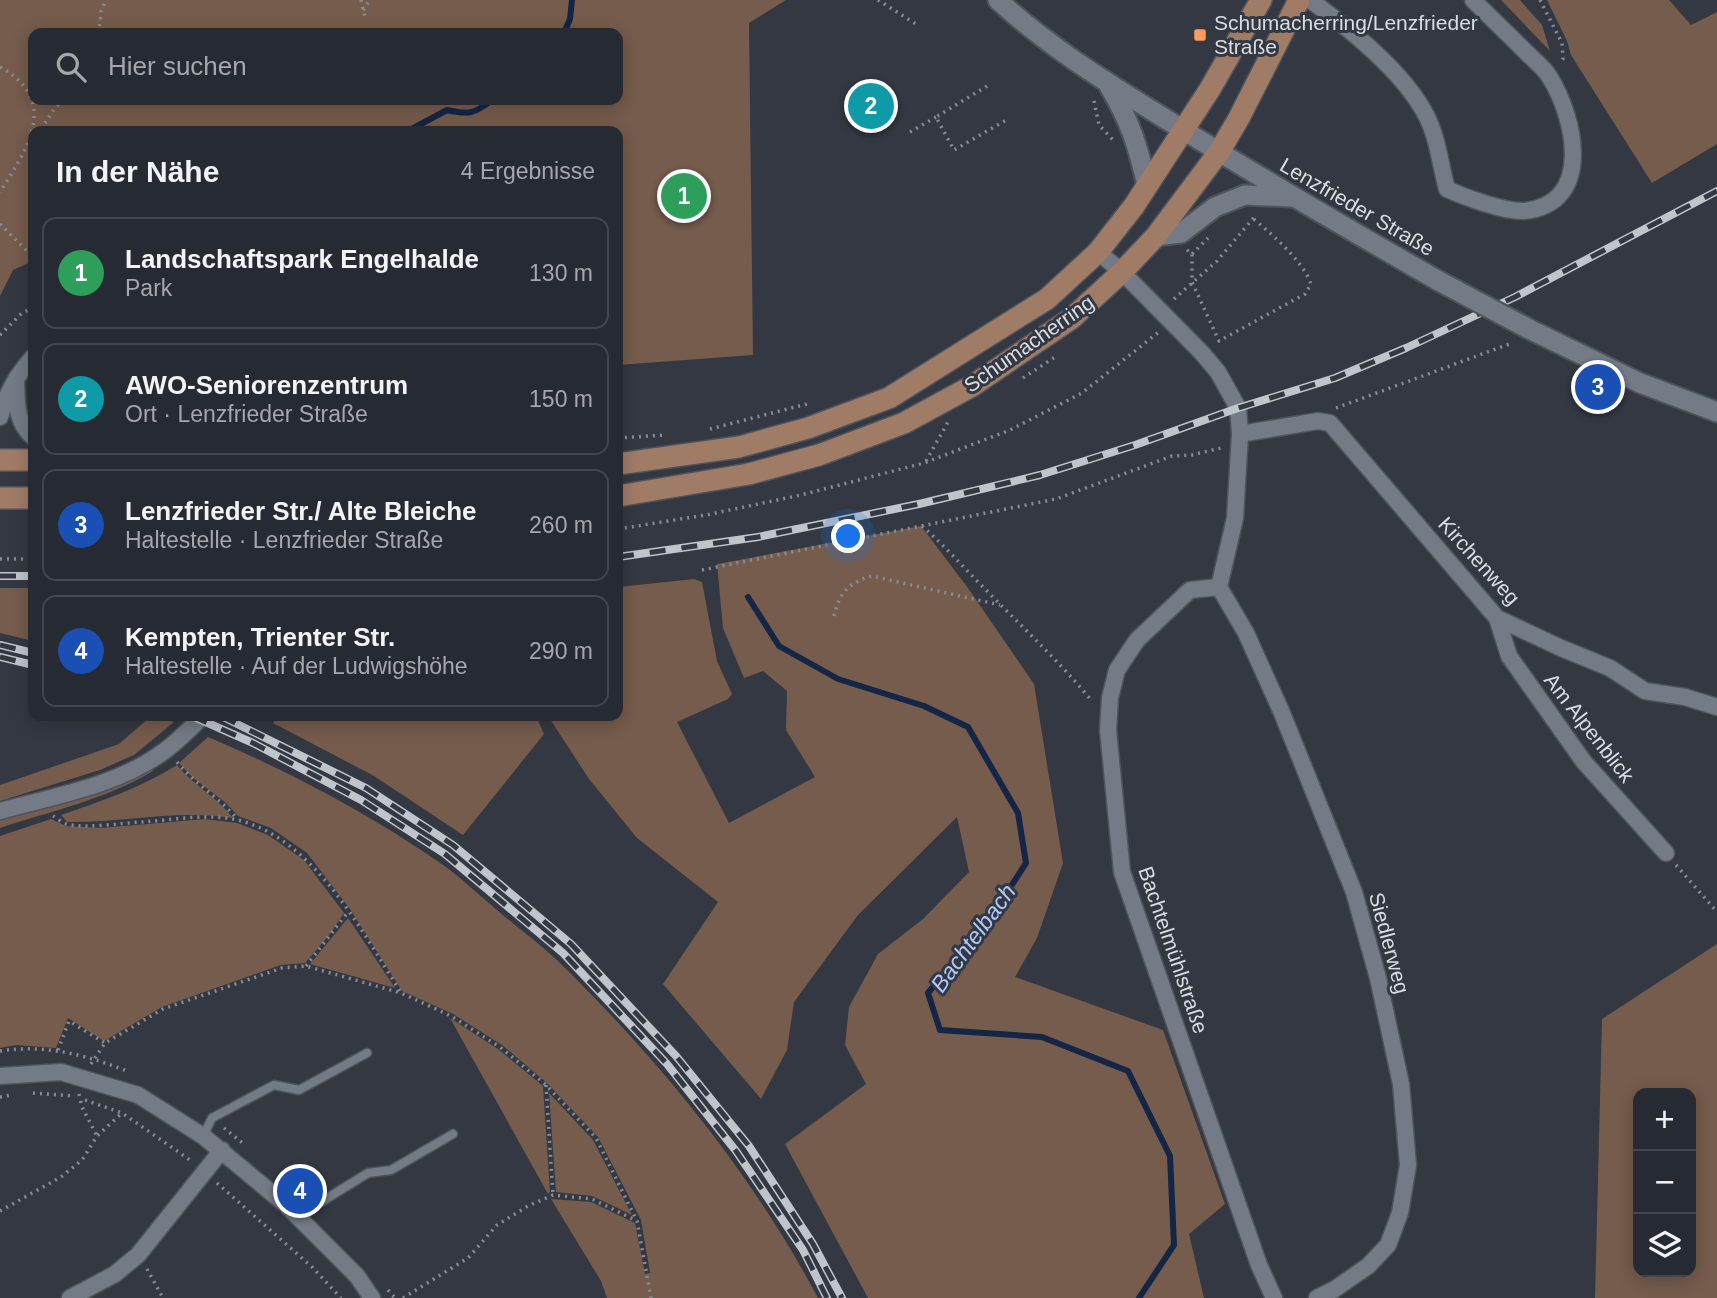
<!DOCTYPE html>
<html lang="de">
<head>
<meta charset="utf-8">
<style>
  :root { --surface:#262a32; --page:#2e323a; --text:#f1f3f6; --muted:#a4a7ac; --line:#42464d; --accent:#fe9c58 }
  body { margin:0; font-family:Arial,sans-serif; background:var(--page); color:var(--text) }
  .controls { position:absolute; right:21px; bottom:21px; display:grid; overflow:hidden; border-radius:14px; box-shadow:0 4px 18px #0003 }
  .controls button { width:63px; height:63px; display:grid; place-items:center; padding:0; border:0; border-bottom:2px solid var(--line); background:var(--surface); color:var(--text); font:35px sans-serif }
  .you { position:absolute; left:849px; top:537px; width:24px; height:24px; margin:-18px; border:5px solid #fff; border-radius:50%; background:#1a73e8; box-shadow:0 0 0 10px #1a73e833 }
  .badge { display:grid; place-items:center; width:46px; height:46px; border-radius:50%; background:var(--accent); color:#fff; font-size:23px; font-weight:700 }
  .pin { position:absolute; translate:-50% -50%; border:4px solid #fff; box-shadow:0 2px 7px #0006 }
  .list { margin:0; padding:0; list-style:none }
  h2 { display:flex; justify-content:space-between; align-items:center; height:91px; margin:0; padding:0 28px; font-size:30px }
  h2 small { font-size:23px; font-weight:400; color:var(--muted) }
  .list li { display:grid; grid-template-columns:46px 1fr auto; gap:21px; align-items:center; box-sizing:border-box; height:112px; margin:0 14px 14px; padding:0 14px; border:2px solid var(--line); border-radius:14px }
  .list b { display:block; font-size:26px; white-space:nowrap }
  .list p { margin:0; font-size:23px; white-space:nowrap; color:var(--muted) }
  .list em { font-size:23px; font-style:normal; color:var(--muted) }
  .icon { flex:none; width:38px; height:38px; fill:none; stroke:currentColor; stroke-width:2; stroke-linecap:round; stroke-linejoin:round }
  .map { position:relative; flex:none; width:1717px; height:1298px; overflow:hidden }
  .search { position:absolute; background:var(--surface); box-shadow:0 4px 18px #0003; left:28px; top:28px; width:595px; height:77px; display:flex; align-items:center; gap:18px; box-sizing:border-box; padding:0 24px; border-radius:14px; color:var(--muted); font-size:26px }
  .panel { position:absolute; background:var(--surface); box-shadow:0 4px 18px #0003; left:28px; top:126px; width:595px; height:595px; border-radius:14px }
  .map>svg:first-child { display:block }
  .green { fill:#755c4c; fill-rule:evenodd }
  .lines { fill:none; stroke-linecap:round; stroke-linejoin:round }
  .stream { stroke:#142545; stroke-width:6 }
  .service-casing { stroke:#4f545c; stroke-width:11 }
  .minor-casing { stroke:#4f545c; stroke-width:19 }
  .tertiary-casing { stroke:#4f545c; stroke-width:23 }
  .primary-casing { stroke:#4f545c; stroke-width:24 }
  .path { stroke:#898d95; stroke-width:3.5; stroke-dasharray:2 5; stroke-linecap:butt }
  .service { stroke:#747b86; stroke-width:8 }
  .minor { stroke:#747b86; stroke-width:16 }
  .tertiary { stroke:#747b86; stroke-width:19 }
  .primary { stroke:#a07c67; stroke-width:21 }
  .rail-casing { stroke:#c0c4cb; stroke-width:8 }
  .rail { stroke:#333842; stroke-width:5; stroke-dasharray:16; stroke-linecap:butt }
  .tertiary-bridge-casing { stroke:#4f545c; stroke-width:23; stroke-linecap:butt }
  .tertiary-bridge { stroke:#747b86; stroke-width:19 }
  .poi-dot { fill:#fe9c58; stroke:#333842; stroke-width:2.5 }
  .labels { text-anchor:middle; stroke-width:6; stroke-linejoin:round; paint-order:stroke }
  .poi-label { font-size:21px; fill:#d9dde3; stroke:#333842; text-anchor:start }
  .street-label { font-size:21px; fill:#d9dde3; stroke:#333842 }
  .water-label { font-size:23px; font-style:italic; fill:#aecafa; stroke:#333842 }
</style>
</head>
<body>
<div class="map">
<svg width="1717" height="1298" viewBox="0 0 1717 1298">
  <rect width="100%" height="100%" fill="#333842"/>
  <path class="green" d="M 0,0 L 786,0 L 749,23 L 753,355 L 618,365 L 618,131 L 33,131 L 33,261 L 13,270 L 0,296 ZM 618,33 L 618,100 L 33,100 L 33,33 Z
    M 1501,0 L 1520,0 L 1542,25 L 1550,51 Z
    M 1547,0 L 1669,0 L 1691,25 L 1717,12 L 1717,144 L 1652,183 L 1571,55 L 1567,41 Z
    M 921,526 L 968,588 L 1034,684 L 1063,863 L 1037,938 L 1015,977 L 1163,1030 L 1225,1204 L 1189,1234 L 1204,1298 L 868,1298 L 785,1144 L 866,1084 L 845,1045 L 849,1007 L 878,954 L 923,919 L 969,872 L 957,817 L 858,915 L 794,1002 L 787,1050 L 761,1099 L 663,984 L 718,902 L 637,838 L 589,779 L 548,716 L 618,716 L 618,587 L 694,579 L 702,582 L 717,661 L 732,694 L 728,699 L 677,722 L 729,823 L 815,777 L 786,730 L 787,691 L 763,671 L 744,678 L 723,628 L 717,564 Z
    M 0,588 L 33,588 L 33,641 L 0,633 Z
    M 151,716 L 161,716 L 174,722 L 134,755 L 100,770 L 0,801 L 0,785 L 119,744 Z
    M 276,716 L 536,716 L 544,734 L 463,835 L 374,776 L 273,723 Z
    M 208,737 C 288,771 364,811 436,860 C 457,874 477,893 497,910 C 517,927 539,943 558,961 C 659,1060 752,1173 818,1298 L 607,1298 L 601,1281 L 551,1199 L 591,1202 L 635,1223 L 645,1274 L 650,1273 L 641,1220 L 598,1137 L 548,1084 L 502,1045 L 453,1014 L 402,991 L 350,909 L 307,853 L 271,828 L 238,816 L 226,803 L 192,777 L 179,763 Z
    M 177,765 C 193,785 217,797 233,818 C 179,809 122,823 67,822 L 61,815 C 102,801 140,788 177,765 Z
    M 150,767 L 153,771 C 107,799 51,811 0,828 L 0,819 L 106,787 Z
    M 51,819 L 66,826 L 101,828 L 205,819 L 237,823 L 268,835 L 304,860 L 344,913 L 330,934 L 305,963 L 281,965 L 162,1007 L 104,1041 L 68,1018 L 56,1048 L 16,1045 L 0,1048 L 0,836 Z
    M 348,918 L 395,988 L 310,964 Z
    M 1717,944 L 1717,1298 L 1595,1298 L 1602,1019 ZM 1638,1093 L 1691,1093 L 1691,1272 L 1638,1272 Z
    M 450,1018 L 498,1049 L 543,1086 L 550,1192 L 548,1194 Z
    M 549,1093 L 593,1140 L 632,1215 L 592,1196 L 556,1192 Z"/>
  <g class="lines">
    <path class="stream" d="M 564,33 L 570,19 L 572,0
      M 408,131 L 447,110 C 469,115 474,114 492,100
      M 748,597 L 779,646 L 838,679 L 924,706 L 968,727 L 1018,813 L 1026,863 L 997,908 L 928,993 L 940,1030 L 1042,1037 L 1128,1071 L 1170,1156 L 1174,1245 L 1139,1298"/>
    <g class="service-casing">
      <path id="service" d="M 203,1136 L 212,1118 L 274,1085 L 299,1090 L 367,1053
        M 300,1219 L 313,1207 L 368,1173 L 391,1170 L 453,1134"/>
    </g>
    <g class="minor-casing">
      <path id="minor" d="M 1310,0 C 1350,29 1403,71 1426,115 C 1438,138 1440,164 1447,189 C 1464,197 1505,212 1524,211 C 1595,204 1575,117 1549,76 C 1544,68 1534,60 1527,53 C 1509,35 1491,18 1473,0
        M 1098,252 L 1122,272 L 1202,353 L 1218,372 L 1238,408 L 1240,434 L 1235,518 L 1219,587 L 1190,590 L 1137,640 L 1117,670 L 1110,698 L 1108,730 L 1122,872 L 1259,1265 L 1274,1298
        M 16,379 C 17,401 15,422 33,437
        M 0,417 C 7,392 16,376 33,357
        M 1240,434 L 1318,421 L 1330,423 L 1497,618 L 1561,648 L 1610,668 L 1645,691 L 1685,697 L 1717,707
        M 1219,587 L 1246,633 L 1282,713 L 1354,892 L 1378,978 L 1401,1084 L 1408,1165 L 1400,1213 L 1388,1245 L 1368,1266 L 1335,1289 L 1317,1298
        M 1497,618 L 1509,656 L 1584,762 L 1666,853
        M 0,811 C 54,796 117,786 163,752 C 177,742 190,729 203,716
        M 0,1076 L 61,1072 L 138,1095 L 203,1136 L 285,1204 L 357,1276 L 372,1298
        M 70,1298 L 115,1274 L 138,1255 L 222,1150"/>
    </g>
    <g class="tertiary-casing">
      <path id="tertiary" d="M 998,0 C 1051,49 1111,85 1172,123 C 1259,177 1348,229 1437,280
        M 1109,86 C 1131,123 1137,144 1147,185
        M 1156,236 L 1181,233 L 1215,207 L 1245,195 L 1291,197
        M 1529,329 L 1640,383 L 1717,412"/>
    </g>
    <g class="primary-casing">
      <path id="primary" d="M 0,460 L 33,460
        M 618,464 L 739,447 L 808,428 L 889,398 L 1047,299 L 1098,252 L 1134,206 L 1210,89 L 1261,0
        M 618,496 L 749,474 L 819,455 L 904,423 L 972,386 L 1072,318 L 1122,272 L 1156,236 L 1219,152 L 1239,118 L 1299,0
        M 0,498 L 33,498"/>
    </g>
    <path class="path" d="M 361,0 L 365,17
      M 878,0 L 919,26
      M 1540,0 L 1562,43 L 1563,59 L 1559,63
      M 363,10 L 370,0
      M 99,33 L 101,11 L 106,0
      M 0,67 C 61,101 27,149 0,192
      M 987,86 L 936,117 L 954,150 L 1008,119
      M 1094,101 L 1099,125 L 1113,140
      M 34,129 L 38,130 C 49,123 49,110 64,100
      M 910,132 L 936,117
      M 0,224 L 33,257
      M 1187,250 L 1192,254 L 1192,282 L 1219,341 L 1305,294 L 1311,284 C 1304,262 1269,231 1251,217
      M 1192,254 L 1208,238
      M 1174,299 L 1217,261 L 1256,215
      M 0,335 L 22,313 L 33,308
      M 1023,378 L 1058,355
      M 1336,408 L 1512,343
      M 710,429 L 811,403
      M 618,438 L 665,435
      M 926,461 L 948,422
      M 922,526 C 945,546 965,569 987,591 C 1023,628 1058,660 1091,700
      M 618,529 L 706,515 L 801,495 L 924,463 L 1010,430 L 1082,393 L 1160,331
      M 0,559 L 33,559
      M 702,570 L 1056,499 L 1172,456 L 1192,455 L 1221,448 L 1221,450
      M 834,616 C 840,592 848,583 872,576 L 1000,605
      M 177,762 C 195,784 220,798 238,820
      M 53,816 C 57,818 62,823 67,824 C 85,829 122,823 142,822 C 173,820 207,813 238,820 C 314,839 361,930 400,991
      M 1676,865 L 1717,912
      M 306,966 L 348,912
      M 58,1050 L 69,1021 L 105,1043
      M 0,1051 C 45,1044 86,1055 127,1071
      M 91,1064 L 105,1043 L 163,1009 L 282,968 L 306,966 L 401,993 L 451,1016 L 500,1047 L 546,1085 L 596,1138 L 637,1221 L 651,1298
      M 546,1085 L 553,1195
      M 33,1093 L 74,1096
      M 79,1094 L 82,1107 L 97,1136
      M 0,1097 L 12,1095
      M 85,1100 L 122,1113 L 193,1162
      M 224,1128 L 245,1145
      M 217,1183 L 312,1267 L 341,1298
      M 0,1211 L 61,1177 L 82,1160 L 97,1136 L 121,1114
      M 147,1269 L 163,1298
      M 388,1290 L 395,1298
      M 403,1298 L 468,1258 L 497,1225 L 528,1206 L 553,1195 L 592,1199 L 635,1220"/>
    <use href="#service" class="service"/>
    <use href="#minor" class="minor"/>
    <use href="#tertiary" class="tertiary"/>
    <use href="#primary" class="primary"/>
    <g class="rail-casing">
      <path id="rail" d="M 618,557 L 758,537 L 919,504 L 1040,475 L 1135,445 L 1238,408 L 1335,378 L 1406,348 L 1515,297 L 1717,191
        M 0,576 L 33,576
        M 0,645 L 33,653
        M 0,657 L 33,665
        M 192,716 L 253,743 L 361,800 L 445,854 L 563,953 L 667,1064 L 736,1151 L 803,1250 L 827,1298
        M 221,716 L 366,788 L 453,845 L 571,944 L 676,1056 L 749,1146 L 813,1244 L 842,1298"/>
    </g>
    <use href="#rail" class="rail"/>
    <g class="tertiary-bridge-casing">
      <path id="tertiary-bridge" d="M 1437,280 L 1529,329"/>
    </g>
    <use href="#tertiary-bridge" class="tertiary-bridge"/>
  </g>
  <rect class="poi-dot" x="1193" y="28" width="14" height="14" rx="3.5"/>
  <g class="labels">
    <g class="poi-label">
      <text x="1214" y="30">Schumacherring/Lenzfrieder<tspan x="1214" dy="24">Straße</tspan></text>
    </g>
    <g class="street-label">
      <text transform="translate(1357 207) rotate(30)" y="7">Lenzfrieder Straße</text>
      <text transform="translate(1029 344) rotate(-35)" y="7">Schumacherring</text>
      <text transform="translate(1479 561) rotate(48)" y="7">Kirchenweg</text>
      <text transform="translate(1589 728) rotate(52)" y="7">Am Alpenblick</text>
      <text transform="translate(1389 943) rotate(75)" y="7">Siedlerweg</text>
      <text transform="translate(1173 950) rotate(71)" y="7">Bachtelmühlstraße</text>
    </g>
    <g class="water-label">
      <text transform="translate(973 938) rotate(-54)" y="8">Bachtelbach</text>
    </g>
  </g>
</svg>
<div class="controls">
<button>+</button>
<button>−</button>
<button><svg class="icon" aria-label="layers" viewBox="0 0 24 24"><path d="M12 4l9 5-9 5-9-5zM3 14l9 5 9-5"/></svg></button>
</div>
<div class="you"></div>
<div class="pin badge" style="left:684px;top:196px;background:#2e9e5b">1</div>
<div class="pin badge" style="left:871px;top:106px;background:#0f9aa8">2</div>
<div class="pin badge" style="left:1598px;top:387px;background:#1a4fb4">3</div>
<div class="pin badge" style="left:300px;top:1191px;background:#1a4fb4">4</div>
<div class="search"><svg class="icon" aria-label="search" viewBox="0 0 24 24"><circle cx="10" cy="10" r="6"/><path d="M15 15l6 6"/></svg>Hier suchen</div>
<section class="panel">
<h2>In der Nähe<small>4 Ergebnisse</small></h2>
<ul class="list">
<li><span class="badge" style="background:#2e9e5b">1</span><div><b>Landschaftspark Engelhalde</b><p>Park</p></div><em>130 m</em></li>
<li><span class="badge" style="background:#0f9aa8">2</span><div><b>AWO-Seniorenzentrum</b><p>Ort · Lenzfrieder Straße</p></div><em>150 m</em></li>
<li><span class="badge" style="background:#1a4fb4">3</span><div><b>Lenzfrieder Str./ Alte Bleiche</b><p>Haltestelle · Lenzfrieder Straße</p></div><em>260 m</em></li>
<li><span class="badge" style="background:#1a4fb4">4</span><div><b>Kempten, Trienter Str.</b><p>Haltestelle · Auf der Ludwigshöhe</p></div><em>290 m</em></li>
</ul>
</section>
</div>
</body>
</html>
